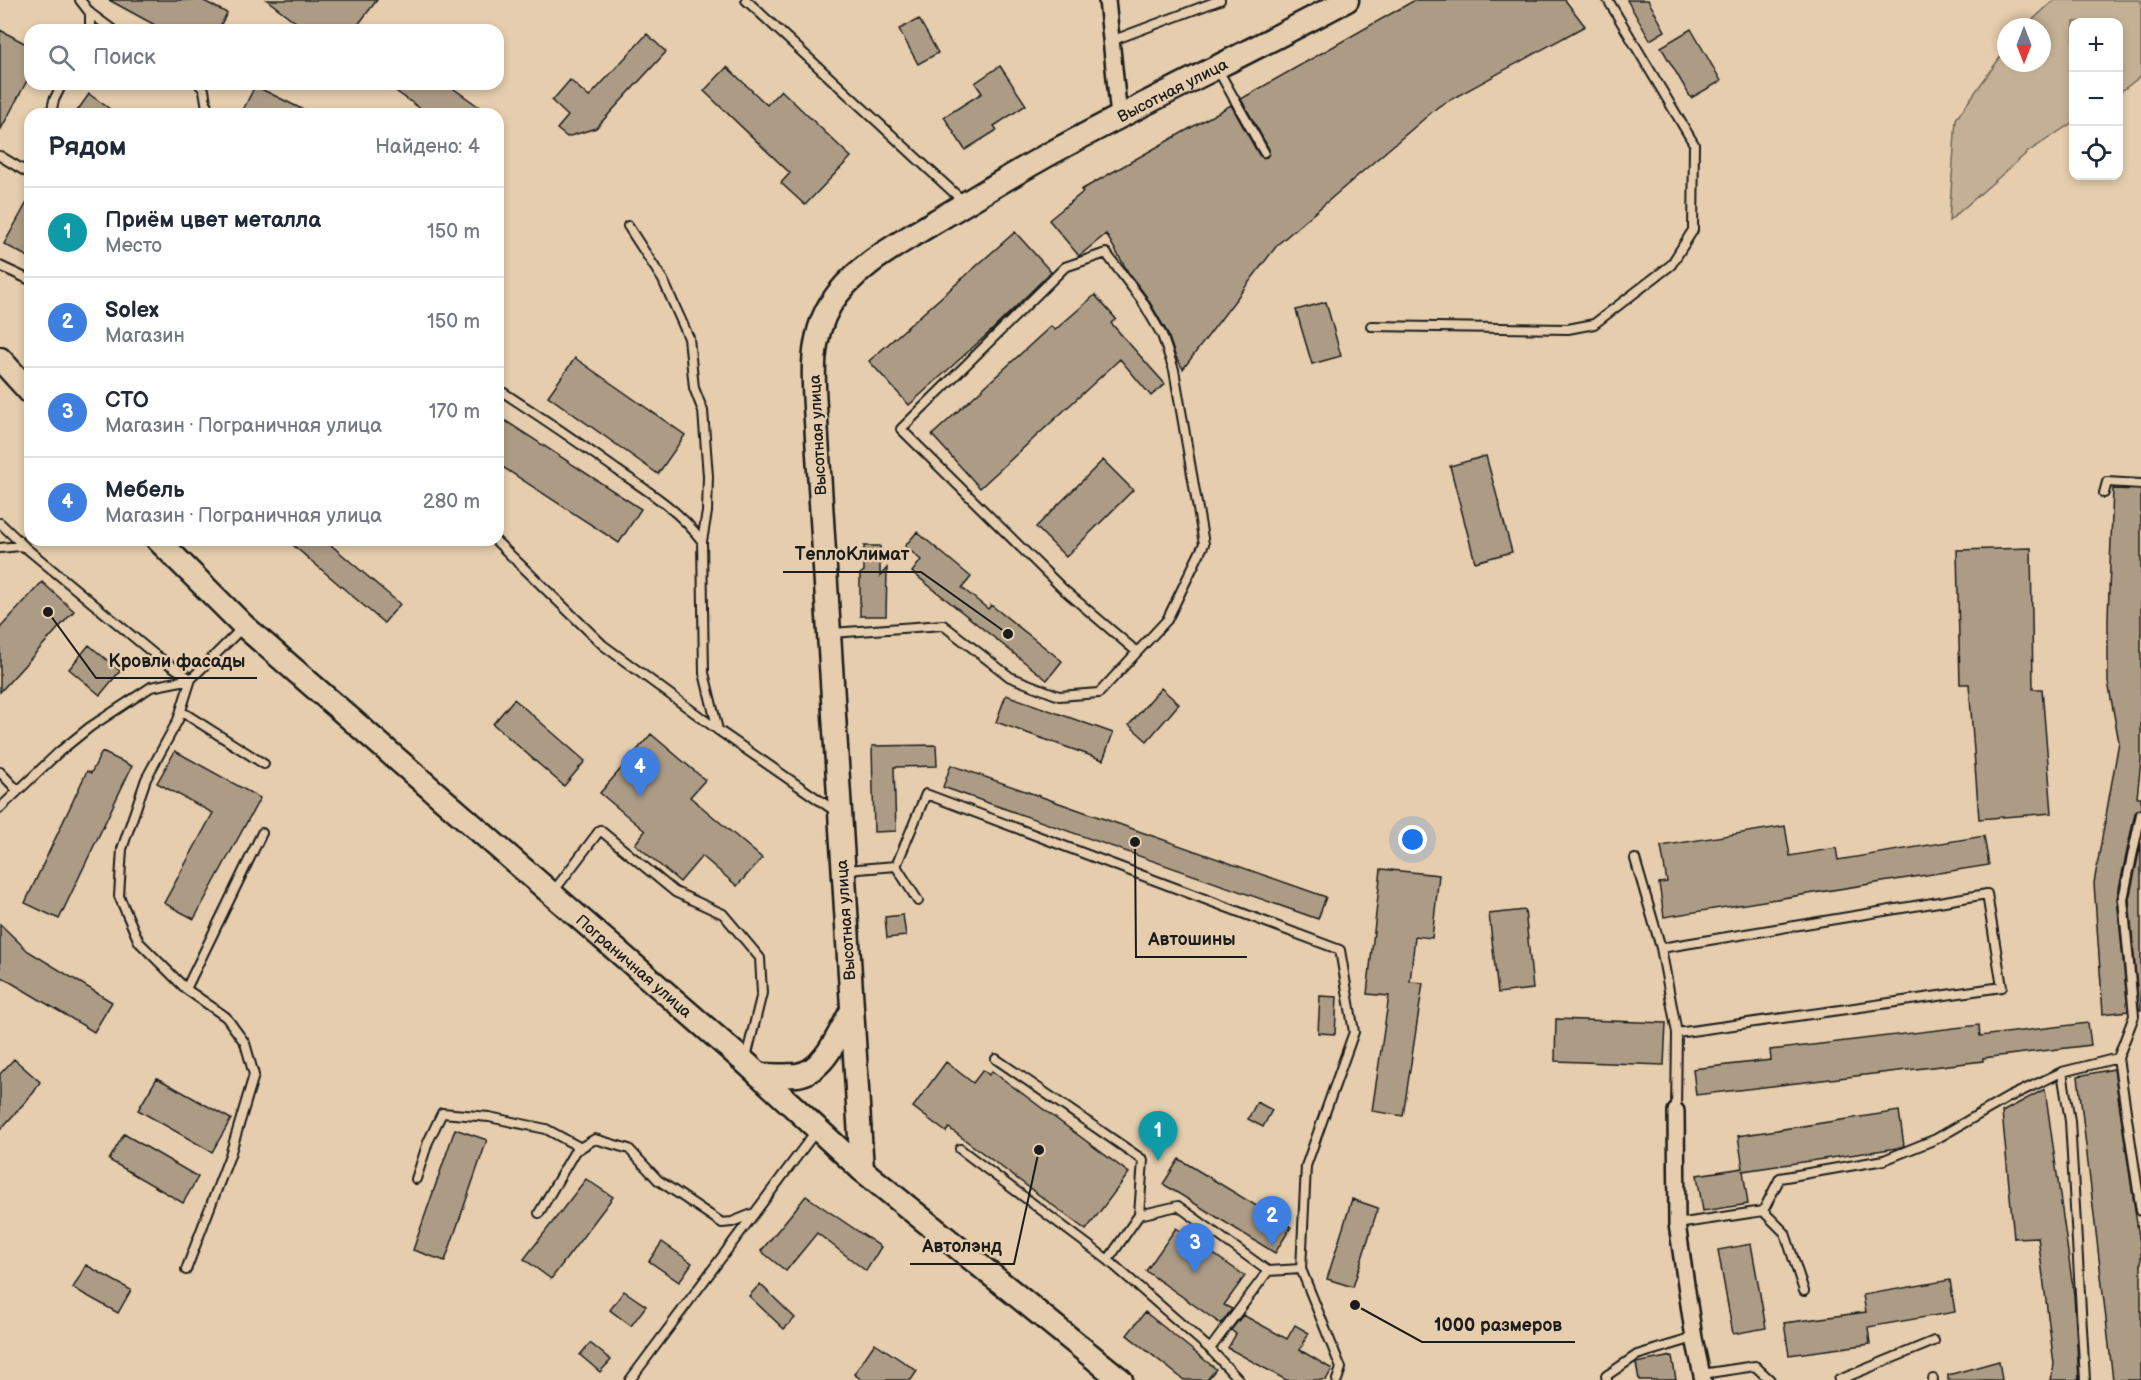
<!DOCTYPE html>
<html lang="ru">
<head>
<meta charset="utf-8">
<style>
  :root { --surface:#fff; --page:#f6f6f7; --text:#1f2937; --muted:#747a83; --line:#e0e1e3; --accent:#2563eb }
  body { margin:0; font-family:"Balsamiq Sans",sans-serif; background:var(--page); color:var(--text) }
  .controls { position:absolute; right:18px; top:18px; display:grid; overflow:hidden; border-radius:12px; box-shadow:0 3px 9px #0003 }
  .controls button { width:54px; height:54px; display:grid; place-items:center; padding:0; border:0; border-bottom:2px solid var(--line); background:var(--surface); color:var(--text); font:30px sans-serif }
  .compass { position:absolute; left:1997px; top:18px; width:54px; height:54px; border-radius:50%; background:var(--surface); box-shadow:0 3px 9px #0003; rotate:180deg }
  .you { position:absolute; left:1413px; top:840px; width:21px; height:21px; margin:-15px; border:4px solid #fff; border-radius:50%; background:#1a73e8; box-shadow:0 0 0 9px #1a73e833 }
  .badge { display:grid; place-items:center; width:39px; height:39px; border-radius:50%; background:var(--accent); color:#fff; font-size:20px; font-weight:700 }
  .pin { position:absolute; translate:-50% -50px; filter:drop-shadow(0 2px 3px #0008) }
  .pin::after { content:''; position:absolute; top:32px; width:21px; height:18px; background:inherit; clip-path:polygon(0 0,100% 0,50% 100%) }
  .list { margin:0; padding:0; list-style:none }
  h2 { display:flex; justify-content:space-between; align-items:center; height:78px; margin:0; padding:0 24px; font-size:26px }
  h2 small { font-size:20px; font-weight:400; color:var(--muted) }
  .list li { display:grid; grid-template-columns:39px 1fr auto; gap:18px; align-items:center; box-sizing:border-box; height:90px; padding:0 24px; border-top:2px solid var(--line) }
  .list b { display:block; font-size:22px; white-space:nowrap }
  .list p { margin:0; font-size:20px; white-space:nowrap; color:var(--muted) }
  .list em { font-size:20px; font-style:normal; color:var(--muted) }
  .icon { flex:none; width:33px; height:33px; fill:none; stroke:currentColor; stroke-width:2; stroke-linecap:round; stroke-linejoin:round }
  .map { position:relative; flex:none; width:2141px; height:1380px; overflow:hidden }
  .search { position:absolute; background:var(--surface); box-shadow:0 3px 9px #0003; left:24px; top:24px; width:480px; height:66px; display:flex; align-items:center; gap:15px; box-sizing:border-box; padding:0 21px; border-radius:18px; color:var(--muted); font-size:22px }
  .panel { position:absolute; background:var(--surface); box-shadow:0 3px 9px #0003; left:24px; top:108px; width:480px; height:438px; border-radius:18px }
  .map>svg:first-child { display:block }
  .green { fill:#c4b195; stroke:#706658; stroke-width:1.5 }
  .building { fill:#ad9c85; stroke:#1c1c1c; stroke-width:1.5 }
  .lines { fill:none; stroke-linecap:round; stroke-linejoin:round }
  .lane-casing { stroke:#1c1c1c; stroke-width:12 }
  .street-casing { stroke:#1c1c1c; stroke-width:20 }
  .secondary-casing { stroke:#1c1c1c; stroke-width:27 }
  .lane { stroke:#e5cdad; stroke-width:8 }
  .street { stroke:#e5cdad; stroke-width:15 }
  .secondary { stroke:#e5cdad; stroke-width:22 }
  .labels { text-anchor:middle; stroke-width:5; stroke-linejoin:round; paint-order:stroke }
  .street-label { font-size:16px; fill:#1c1c1c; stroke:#e5cdad }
  .leader { fill:none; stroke:#1c1c1c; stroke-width:2 }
  .callout-dot { fill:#1c1c1c; stroke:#e5cdad; stroke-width:2 }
  .callout-label { font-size:18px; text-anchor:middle; font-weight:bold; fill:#1c1c1c; stroke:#e5cdad; stroke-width:5; stroke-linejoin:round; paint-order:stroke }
</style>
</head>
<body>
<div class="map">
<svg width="2141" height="1380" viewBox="0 0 2141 1380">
  <rect width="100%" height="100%" fill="#e5cdad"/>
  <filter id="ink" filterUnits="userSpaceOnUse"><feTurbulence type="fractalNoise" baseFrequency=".0167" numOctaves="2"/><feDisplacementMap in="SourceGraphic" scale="12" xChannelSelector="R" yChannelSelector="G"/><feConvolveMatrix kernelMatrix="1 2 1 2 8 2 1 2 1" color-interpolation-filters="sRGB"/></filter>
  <g filter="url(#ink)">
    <path class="green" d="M 2054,0 L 2141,0 L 2141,76 L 2119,93 L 2118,22 L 2074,22 L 2073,122 L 2028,152 L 1949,221 L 1956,119 L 2006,49 L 2006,63 L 2042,63 L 2042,27 L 2025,27 Z"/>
    <path class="building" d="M 109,0 L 202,0 L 227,13 L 218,30 L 164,30 Z
      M 267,0 L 377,0 L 354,30 L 306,30 Z
      M 1415,0 L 1565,0 L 1585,26 L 1439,106 L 1278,244 L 1183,369 L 1175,355 L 1167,332 L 1146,296 L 1128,272 L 1106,234 L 1079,256 L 1049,220 L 1083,192 L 1081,190 L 1231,105 L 1259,155 L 1263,158 L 1267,157 L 1269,149 L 1241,99 Z
      M 1627,0 L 1648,0 L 1665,31 L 1650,40 Z
      M 919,19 L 938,53 L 918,64 L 899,29 Z
      M 1691,29 L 1721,81 L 1691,98 L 1661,47 Z
      M 0,30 L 30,46 L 30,75 L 0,131 Z
      M 647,34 L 666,52 L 596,128 L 567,137 L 557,129 L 568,116 L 552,101 L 570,80 L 589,97 Z
      M 1000,66 L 1026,105 L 994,126 L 997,130 L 965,150 L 944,117 L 982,93 L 975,83 Z
      M 727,67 L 767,105 L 781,90 L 851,157 L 805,205 L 781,183 L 790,173 L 704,91 Z
      M 386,84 L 447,84 L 489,114 L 428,114 Z
      M 255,86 L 312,114 L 241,114 Z
      M 89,94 L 117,114 L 75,114 Z
      M 30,197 L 30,258 L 4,244 Z
      M 1015,232 L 1051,272 L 991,331 L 909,405 L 869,361 Z
      M 1095,295 L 1116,319 L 1111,323 L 1165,384 L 1151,396 L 1120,359 L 980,488 L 932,435 L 1051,326 L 1055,330 Z
      M 1326,302 L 1341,356 L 1312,364 L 1296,310 Z
      M 575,358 L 685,435 L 658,474 L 548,396 Z
      M 498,416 L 641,509 L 619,543 L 498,464 Z
      M 1486,456 L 1512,552 L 1475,562 L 1450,466 Z
      M 1103,460 L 1133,490 L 1066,557 L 1036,527 Z
      M 2113,489 L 2141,490 L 2141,761 L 2137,797 L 2141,797 L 2141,808 L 2135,813 L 2117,898 L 2128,1011 L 2103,1014 L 2094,883 L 2119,742 L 2108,682 L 2108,617 Z
      M 917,532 L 971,577 L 962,588 L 988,609 L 991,605 L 1062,661 L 1047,680 L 912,572 L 921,560 L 905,546 Z
      M 287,540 L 325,540 L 400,604 L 384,623 Z
      M 864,546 L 880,546 L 880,576 L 887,568 L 886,616 L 860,616 L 860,574 L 864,571 Z
      M 2031,548 L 2033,689 L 2042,689 L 2052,813 L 1979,819 L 1969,684 L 1960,684 L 1957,550 Z
      M 42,582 L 74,611 L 0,692 L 0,628 Z
      M 89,645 L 120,671 L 100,695 L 69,669 Z
      M 1161,688 L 1179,704 L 1147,741 L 1129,725 Z
      M 1006,695 L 1113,733 L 1103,760 L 996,722 Z
      M 514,699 L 585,761 L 564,786 L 493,724 Z
      M 651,734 L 705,780 L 690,797 L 762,858 L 737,886 L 702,856 L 680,882 L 635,844 L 645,831 L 600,793 Z
      M 936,745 L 937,766 L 894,767 L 896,831 L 874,832 L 872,746 Z
      M 175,751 L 260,798 L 194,919 L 164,903 L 213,813 L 157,783 Z
      M 102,752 L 132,766 L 59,919 L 25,903 L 87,771 L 91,773 Z
      M 951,765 L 1326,897 L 1318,919 L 943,787 Z
      M 1785,826 L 1790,856 L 1836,848 L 1838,860 L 1984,836 L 1989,865 L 1664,917 L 1659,883 L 1667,882 L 1661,846 Z
      M 2141,843 L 2141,1010 L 2139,1010 L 2129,899 Z
      M 1381,869 L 1439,875 L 1432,938 L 1415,936 L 1410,982 L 1423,983 L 1403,1116 L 1372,1111 L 1389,996 L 1367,994 Z
      M 1525,910 L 1533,989 L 1498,993 L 1489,914 Z
      M 903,915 L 906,936 L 887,938 L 885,917 Z
      M 0,924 L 28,951 L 112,1002 L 94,1032 L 0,976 Z
      M 1320,996 L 1337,997 L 1335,1034 L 1318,1033 Z
      M 1556,1019 L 1666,1023 L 1664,1065 L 1555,1061 Z
      M 2088,1023 L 2091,1045 L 1983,1058 L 1983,1061 L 1696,1095 L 1693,1069 L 1771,1060 L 1770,1050 L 1979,1025 L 1980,1036 Z
      M 14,1059 L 40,1082 L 34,1092 L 0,1130 L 0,1074 Z
      M 946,1062 L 973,1083 L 983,1070 L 989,1075 L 992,1071 L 1129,1173 L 1086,1230 L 949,1128 L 946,1132 L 913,1107 Z
      M 2114,1069 L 2141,1251 L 2141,1380 L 2113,1380 L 2078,1076 Z
      M 157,1078 L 231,1119 L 212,1152 L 138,1110 Z
      M 2045,1089 L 2074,1295 L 2079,1380 L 2051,1380 L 2054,1364 L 2038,1237 L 2014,1238 L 2002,1112 Z
      M 1257,1102 L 1272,1110 L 1263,1127 L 1248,1119 Z
      M 1899,1111 L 1904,1146 L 1897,1148 L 1743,1171 L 1748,1204 L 1703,1211 L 1697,1175 L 1743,1168 L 1738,1136 Z
      M 455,1129 L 487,1140 L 445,1261 L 413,1250 Z
      M 124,1134 L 198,1177 L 183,1203 L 109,1160 Z
      M 1179,1159 L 1291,1227 L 1275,1253 L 1163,1184 Z
      M 586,1179 L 613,1197 L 551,1279 L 524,1259 Z
      M 806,1196 L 881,1247 L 866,1271 L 817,1233 L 786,1271 L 761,1251 Z
      M 1352,1199 L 1378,1208 L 1353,1287 L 1327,1279 Z
      M 1176,1228 L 1245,1276 L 1224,1305 L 1232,1309 L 1221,1324 L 1146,1271 Z
      M 662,1242 L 692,1263 L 679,1282 L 649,1261 Z
      M 1751,1244 L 1766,1328 L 1733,1334 L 1718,1250 Z
      M 86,1265 L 131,1290 L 118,1313 L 73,1288 Z
      M 1950,1280 L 1955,1312 L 1868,1327 L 1870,1344 L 1789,1355 L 1784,1323 L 1866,1312 L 1863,1295 Z
      M 760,1284 L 795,1318 L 784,1329 L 749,1296 Z
      M 624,1291 L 646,1306 L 631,1326 L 610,1310 Z
      M 1145,1312 L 1216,1369 L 1207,1380 L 1184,1380 L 1127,1335 Z
      M 1243,1315 L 1287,1339 L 1295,1325 L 1309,1333 L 1300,1350 L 1332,1369 L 1326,1380 L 1286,1380 L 1228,1348 L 1236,1334 L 1231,1330 Z
      M 590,1343 L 611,1360 L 600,1372 L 580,1355 Z
      M 875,1343 L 917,1371 L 911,1380 L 862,1380 L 854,1374 Z
      M 1672,1356 L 1676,1380 L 1639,1380 L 1636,1363 Z
      M 1999,1361 L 2002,1380 L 1948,1380 L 1948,1375 Z"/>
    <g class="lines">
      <g class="lane-casing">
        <path id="lane" d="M 80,0 L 90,13 L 113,30
          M 746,0 L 964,202
          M 90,13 L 90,30
          M 1111,41 L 1220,0
          M 1218,70 L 1264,152
          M 199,84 L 204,90 L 208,114
          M 51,114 L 54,100 L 62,84
          M 0,156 L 30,174
          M 628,226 L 663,280 L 689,338 L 694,388 L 703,411 L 708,476 L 707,512 L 702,541 L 704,673 L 718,730
          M 0,266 L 30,280
          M 1371,326 L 1568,329 L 1594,324 L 1671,265 L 1693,230 L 1694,144 L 1608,0
          M 498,389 C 538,415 578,442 617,470 C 648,491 680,511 702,541
          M 2104,493 L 2107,482 L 2141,484
          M 0,523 L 25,547
          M 495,540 L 603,645 L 718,730 L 835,811
          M 0,548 L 20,546 L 26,548 L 154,654 L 191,679 L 178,720 L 146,779 L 122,849 L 119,896 L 139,942 L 186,989 L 226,1017 L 245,1043 L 254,1075 L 230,1155 L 186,1270
          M 832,633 L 943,625 L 1010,677 L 1059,696 L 1099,693 L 1167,620 L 1204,544 L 1174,370 L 1162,335 L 1141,299 L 1106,253 L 1065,267 L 901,429 L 1063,589 L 1137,652
          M 181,711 L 264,764
          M 0,772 L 18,791
          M 0,808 L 59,752 L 90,727 L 151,687 L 191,679 L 243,627
          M 1635,859 L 1661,948 L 1677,1033 L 1676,1111
          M 896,866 L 918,901
          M 846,870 L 896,866 L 926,794 L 1340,950 L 1354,1032 L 1306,1166 L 1301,1269 L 1341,1368 L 1337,1380
          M 553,892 L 600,830 L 675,892 L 723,914 L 760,958 L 762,993 L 746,1058
          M 1661,948 L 1987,894 L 2002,987 L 1677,1033
          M 186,989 L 262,833
          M 2118,1058 L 2134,1016 L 2123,899 L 2141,814
          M 996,1059 L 1143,1160 L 1139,1215
          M 2062,1072 L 2118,1058 L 2141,1211
          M 960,1149 L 1108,1260 L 1139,1215 L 1178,1206 L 1268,1271 L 1210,1349
          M 416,1179 L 428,1142 L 442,1113 L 489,1117 L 546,1129 L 581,1148
          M 1763,1211 L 1785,1233 L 1804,1291
          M 539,1213 L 575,1151 L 595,1139 L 629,1149 L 658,1180 L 722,1223 L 732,1222 L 752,1214
          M 1677,1224 L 1763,1211 L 1780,1178 L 1884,1160 L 1936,1139 L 2009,1097 L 2062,1072 L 2070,1121 L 2085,1380
          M 1108,1260 L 1210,1349 L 1239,1380
          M 1268,1271 L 1301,1269
          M 1702,1374 L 1755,1366 L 1770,1380
          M 1933,1379 L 1933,1380
          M 630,1380 L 816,1131
          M 1607,1380 L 1606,1376 L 1637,1355 L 1694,1338
          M 1839,1380 L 1934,1341"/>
      </g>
      <g class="street-casing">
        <path id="street" d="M 1107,0 L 1119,117
          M 1676,1111 L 1677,1224 L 1694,1338 L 1703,1380"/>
      </g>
      <g class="secondary-casing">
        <g id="secondary">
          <path d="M 0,359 L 30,392"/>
          <path id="s1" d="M 158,540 L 244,626 L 745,1062 L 862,1170 L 1121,1380"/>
          <path d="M 759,1075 C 771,1075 785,1076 797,1075 C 824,1072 839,1033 851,1012"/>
          <path id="s2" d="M 862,1170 L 817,438 C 815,394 806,345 830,305 C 854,266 899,244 936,221 C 975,198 1013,174 1053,152 C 1150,99 1250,52 1347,0"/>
        </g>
      </g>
      <use href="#lane" class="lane"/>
      <use href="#street" class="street"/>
      <use href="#secondary" class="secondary"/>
    </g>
  </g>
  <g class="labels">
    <g class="street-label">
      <text dy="6" stroke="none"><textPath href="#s2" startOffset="1276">Высотная улица</textPath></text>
      <text transform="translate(817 435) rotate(-93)" y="6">Высотная улица</text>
      <text transform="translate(845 920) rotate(-94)" y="6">Высотная улица</text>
      <text dy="6" stroke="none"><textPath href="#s1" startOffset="639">Пограничная улица</textPath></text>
    </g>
  </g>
  <path class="leader" d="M1008 634L921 572H783M48 612L96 678H257M1135 842L1136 957H1247M1039 1150L1014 1264H910M1355 1305L1422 1342H1575"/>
  <g class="callout-dot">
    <circle cx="1008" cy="634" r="6"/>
    <circle cx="48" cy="612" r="6"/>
    <circle cx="1135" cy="842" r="6"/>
    <circle cx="1039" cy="1150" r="6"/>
    <circle cx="1355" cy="1305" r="6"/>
  </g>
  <g class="callout-label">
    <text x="852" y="560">ТеплоКлимат</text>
    <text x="177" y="667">Кровли фасады</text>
    <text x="1192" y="945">Автошины</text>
    <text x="962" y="1252">Автолэнд</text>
    <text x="1498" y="1331">1000 размеров</text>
  </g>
</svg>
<div class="controls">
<button>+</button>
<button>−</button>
<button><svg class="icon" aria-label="locate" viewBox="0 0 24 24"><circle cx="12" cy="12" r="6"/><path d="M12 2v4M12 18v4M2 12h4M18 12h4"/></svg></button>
</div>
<svg class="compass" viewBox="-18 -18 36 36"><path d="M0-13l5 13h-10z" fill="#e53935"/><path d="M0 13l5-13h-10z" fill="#747a83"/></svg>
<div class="you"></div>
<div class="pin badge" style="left:1158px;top:1161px;background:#0f9aa8">1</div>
<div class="pin badge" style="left:1272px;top:1246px;background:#3f7fe0">2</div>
<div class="pin badge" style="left:1195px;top:1273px;background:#3f7fe0">3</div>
<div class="pin badge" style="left:640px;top:797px;background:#3f7fe0">4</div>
<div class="search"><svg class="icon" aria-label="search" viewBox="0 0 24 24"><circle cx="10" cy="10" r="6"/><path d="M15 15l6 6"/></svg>Поиск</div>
<section class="panel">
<h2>Рядом<small>Найдено: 4</small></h2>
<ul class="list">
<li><span class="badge" style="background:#0f9aa8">1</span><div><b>Приём цвет металла</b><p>Место</p></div><em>150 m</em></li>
<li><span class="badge" style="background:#3f7fe0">2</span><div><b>Solex</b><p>Магазин</p></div><em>150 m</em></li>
<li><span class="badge" style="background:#3f7fe0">3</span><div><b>СТО</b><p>Магазин · Пограничная улица</p></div><em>170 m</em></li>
<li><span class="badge" style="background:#3f7fe0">4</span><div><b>Мебель</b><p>Магазин · Пограничная улица</p></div><em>280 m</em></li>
</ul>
</section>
</div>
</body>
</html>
